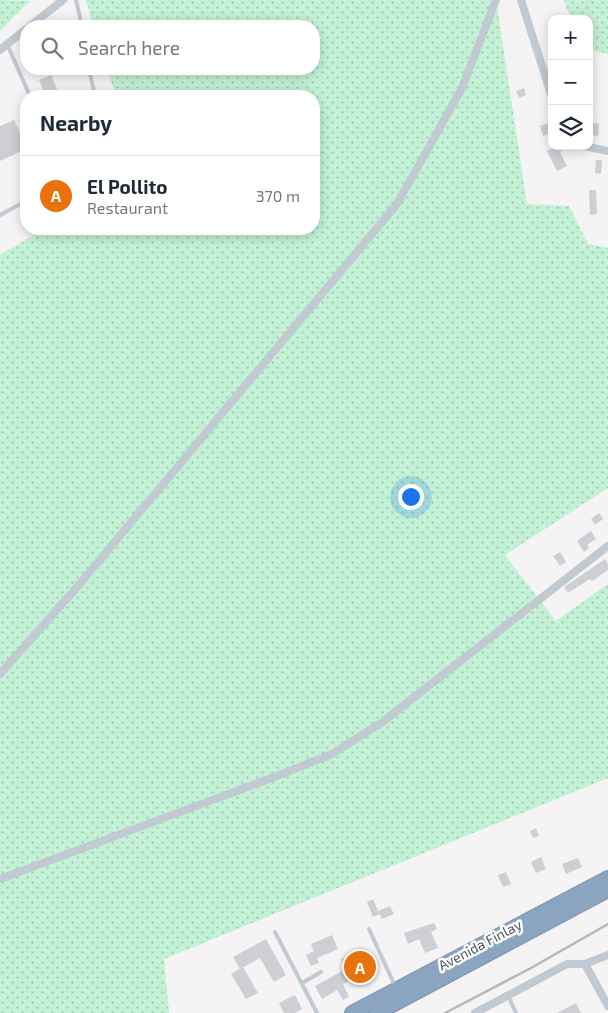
<!DOCTYPE html>
<html lang="en">
<head>
<meta charset="utf-8">
<style>
  :root { --surface:#fff; --page:#f2f2f3; --text:#1f2937; --muted:#747a83; --line:#e0e1e3; --accent:#0b8043 }
  body { margin:0; font-family:"Exo 2",sans-serif; background:var(--page); color:var(--text) }
  .controls { position:absolute; right:15px; top:15px; display:grid; overflow:hidden; border-radius:10px; box-shadow:0 2px 12px #0003 }
  .controls button { width:45px; height:45px; display:grid; place-items:center; padding:0; border:0; border-bottom:1px solid var(--line); background:var(--surface); color:var(--text); font:25px sans-serif }
  .you { position:absolute; left:410px; top:496px; width:18px; height:18px; margin:-12px; border:4px solid #fff; border-radius:50%; background:#1a73e8; box-shadow:0 0 0 8px #1a73e833 }
  .badge { display:grid; place-items:center; width:32px; height:32px; border-radius:50%; background:var(--accent); color:#fff; font-size:16px; font-weight:700 }
  .pin { position:absolute; translate:-50% -50%; border:2px solid #fff; box-shadow:0 1px 5px #0006 }
  .list { margin:0; padding:0; list-style:none }
  h2 { display:flex; justify-content:space-between; align-items:center; height:65px; margin:0; padding:0 20px; font-size:21px }
  h2 small { font-size:16px; font-weight:400; color:var(--muted) }
  .list li { display:grid; grid-template-columns:32px 1fr auto; gap:15px; align-items:center; box-sizing:border-box; height:80px; padding:0 20px; border-top:1px solid var(--line) }
  .list b { display:block; font-size:19px; white-space:nowrap }
  .list p { margin:0; font-size:16px; white-space:nowrap; color:var(--muted) }
  .list em { font-size:16px; font-style:normal; color:var(--muted) }
  .icon { flex:none; width:28px; height:28px; fill:none; stroke:currentColor; stroke-width:2; stroke-linecap:round; stroke-linejoin:round }
  .map { position:relative; flex:none; width:608px; height:1013px; overflow:hidden }
  .search { position:absolute; background:var(--surface); box-shadow:0 2px 12px #0003; left:20px; top:20px; width:300px; height:55px; display:flex; align-items:center; gap:12px; box-sizing:border-box; padding:0 18px; border-radius:20px; color:var(--muted); font-size:19px }
  .panel { position:absolute; background:var(--surface); box-shadow:0 2px 12px #0003; left:20px; top:90px; width:300px; height:145px; border-radius:20px }
  .map>svg:first-child { display:block }
  .grass { fill:url(#grass-dots) }
  .building { fill:#cdcfd5 }
  .lines { fill:none; stroke-linecap:round; stroke-linejoin:round }
  .highway-casing { stroke:#7690ad; stroke-width:16 }
  .lane { stroke:#c1cad2; stroke-width:4 }
  .street { stroke:#c1cad2; stroke-width:8 }
  .highway { stroke:#8ba5c1; stroke-width:14 }
  .rail { stroke:#b5b8bd; stroke-width:2.5 }
  .labels { text-anchor:middle; stroke-width:5; stroke-linejoin:round; paint-order:stroke }
  .street-label { font-size:14px; fill:#4a5661; stroke:#fff }
</style>
</head>
<body>
<div class="map">
<svg width="608" height="1013" viewBox="0 0 608 1013">
  <defs>
    <pattern id="grass-dots" width="8" height="8" patternUnits="userSpaceOnUse" patternTransform="scale(1.25)"><rect width="8" height="8" fill="#c3f1d5"/><path d="M2 2h.1M6 6h.1" fill="none" stroke="#a0c6b0" stroke-width="1.8" stroke-linecap="round"/></pattern>
  </defs>
  <rect width="100%" height="100%" fill="#f5f3f3"/>
  <path class="grass" d="M 0,0 L 30,1 L 0,31 Z
    M 86,0 L 496,0 L 527,204 L 569,206 L 588,244 L 608,248 L 608,488 L 505,555 L 556,621 L 608,584 L 608,778 L 164,959 L 169,1013 L 0,1013 L 0,255 L 44,229 L 314,229 L 314,96 L 117,96 L 106,69 L 314,69 L 314,26 L 93,26 Z
    M 563,0 L 608,0 L 608,54 L 589,49 L 589,19 L 572,19 Z"/>
  <path class="building" d="M 51,75 L 60,96 L 46,96 L 39,80 Z
    M 524,88 L 526,95 L 519,98 L 516,91 Z
    M 14,120 L 26,145 L 26,149 L 0,161 L 0,126 Z
    M 550,123 L 552,133 L 543,136 L 540,126 Z
    M 593,123 L 599,124 L 598,136 L 591,135 Z
    M 556,146 L 560,146 L 562,151 L 560,152 L 567,166 L 557,171 L 547,151 Z
    M 596,160 L 602,160 L 601,174 L 595,173 Z
    M 589,190 L 596,190 L 597,214 L 590,215 Z
    M 599,513 L 603,519 L 595,525 L 591,519 Z
    M 591,531 L 596,539 L 587,545 L 589,548 L 584,552 L 577,541 Z
    M 560,552 L 566,562 L 560,566 L 553,556 Z
    M 605,559 L 608,564 L 608,570 L 592,581 L 590,579 L 568,593 L 564,587 Z
    M 536,828 L 539,836 L 533,838 L 530,831 Z
    M 541,857 L 546,869 L 536,873 L 531,862 Z
    M 578,858 L 582,867 L 566,874 L 562,864 Z
    M 506,872 L 511,884 L 503,887 L 498,875 Z
    M 373,899 L 378,911 L 390,906 L 394,914 L 382,919 L 380,914 L 373,917 L 367,902 Z
    M 434,923 L 437,929 L 431,932 L 438,948 L 425,953 L 419,939 L 408,944 L 404,933 Z
    M 332,935 L 338,949 L 317,958 L 319,963 L 311,966 L 306,955 L 314,951 L 311,944 Z
    M 266,939 L 286,975 L 274,982 L 260,958 L 240,969 L 233,957 Z
    M 365,949 L 375,970 L 343,984 L 349,997 L 343,1000 L 337,990 L 322,999 L 315,986 L 346,969 L 341,959 Z
    M 243,967 L 258,993 L 246,999 L 231,974 Z
    M 295,995 L 302,1009 L 295,1013 L 284,1013 L 279,1003 Z
    M 576,1003 L 581,1013 L 557,1013 Z"/>
  <g class="lines">
    <g class="highway-casing">
      <path id="highway" d="M 352,1013 L 608,878
        M 377,1013 L 608,890"/>
    </g>
    <path class="lane" d="M 76,0 L 82,26
      M 7,44 L 30,96
      M 89,69 L 95,96
      M 0,215 L 26,201
      M 369,929 L 395,986
      M 275,932 L 317,1013
      M 302,983 L 321,972
      M 508,995 L 516,1013"/>
    <path class="street" d="M 521,0 L 552,97
      M 30,26 L 63,0
      M 0,50 L 26,29
      M 584,146 L 608,151
      M 0,674 L 78,586 L 397,204 L 462,88 L 496,0
      M 0,879 L 277,776 L 332,754 L 381,723 L 608,546
      M 585,964 L 608,1006
      M 475,1013 L 567,964 L 585,964 L 608,955"/>
    <use href="#highway" class="highway"/>
    <path class="rail" d="M 445,1013 L 531,968 L 608,924"/>
  </g>
  <g class="labels">
    <g class="street-label">
      <text transform="translate(480 945) rotate(-28)" y="5">Avenida Finlay</text>
    </g>
  </g>
</svg>
<div class="controls">
<button>+</button>
<button>−</button>
<button><svg class="icon" aria-label="layers" viewBox="0 0 24 24"><path d="M12 4l9 5-9 5-9-5zM3 14l9 5 9-5"/></svg></button>
</div>
<div class="you"></div>
<div class="pin badge" style="left:360px;top:967px;background:#e8710a">A</div>
<div class="search"><svg class="icon" aria-label="search" viewBox="0 0 24 24"><circle cx="10" cy="10" r="6"/><path d="M15 15l6 6"/></svg>Search here</div>
<section class="panel">
<h2>Nearby<small></small></h2>
<ul class="list">
<li><span class="badge" style="background:#e8710a">A</span><div><b>El Pollito</b><p>Restaurant</p></div><em>370 m</em></li>
</ul>
</section>
</div>
</body>
</html>
